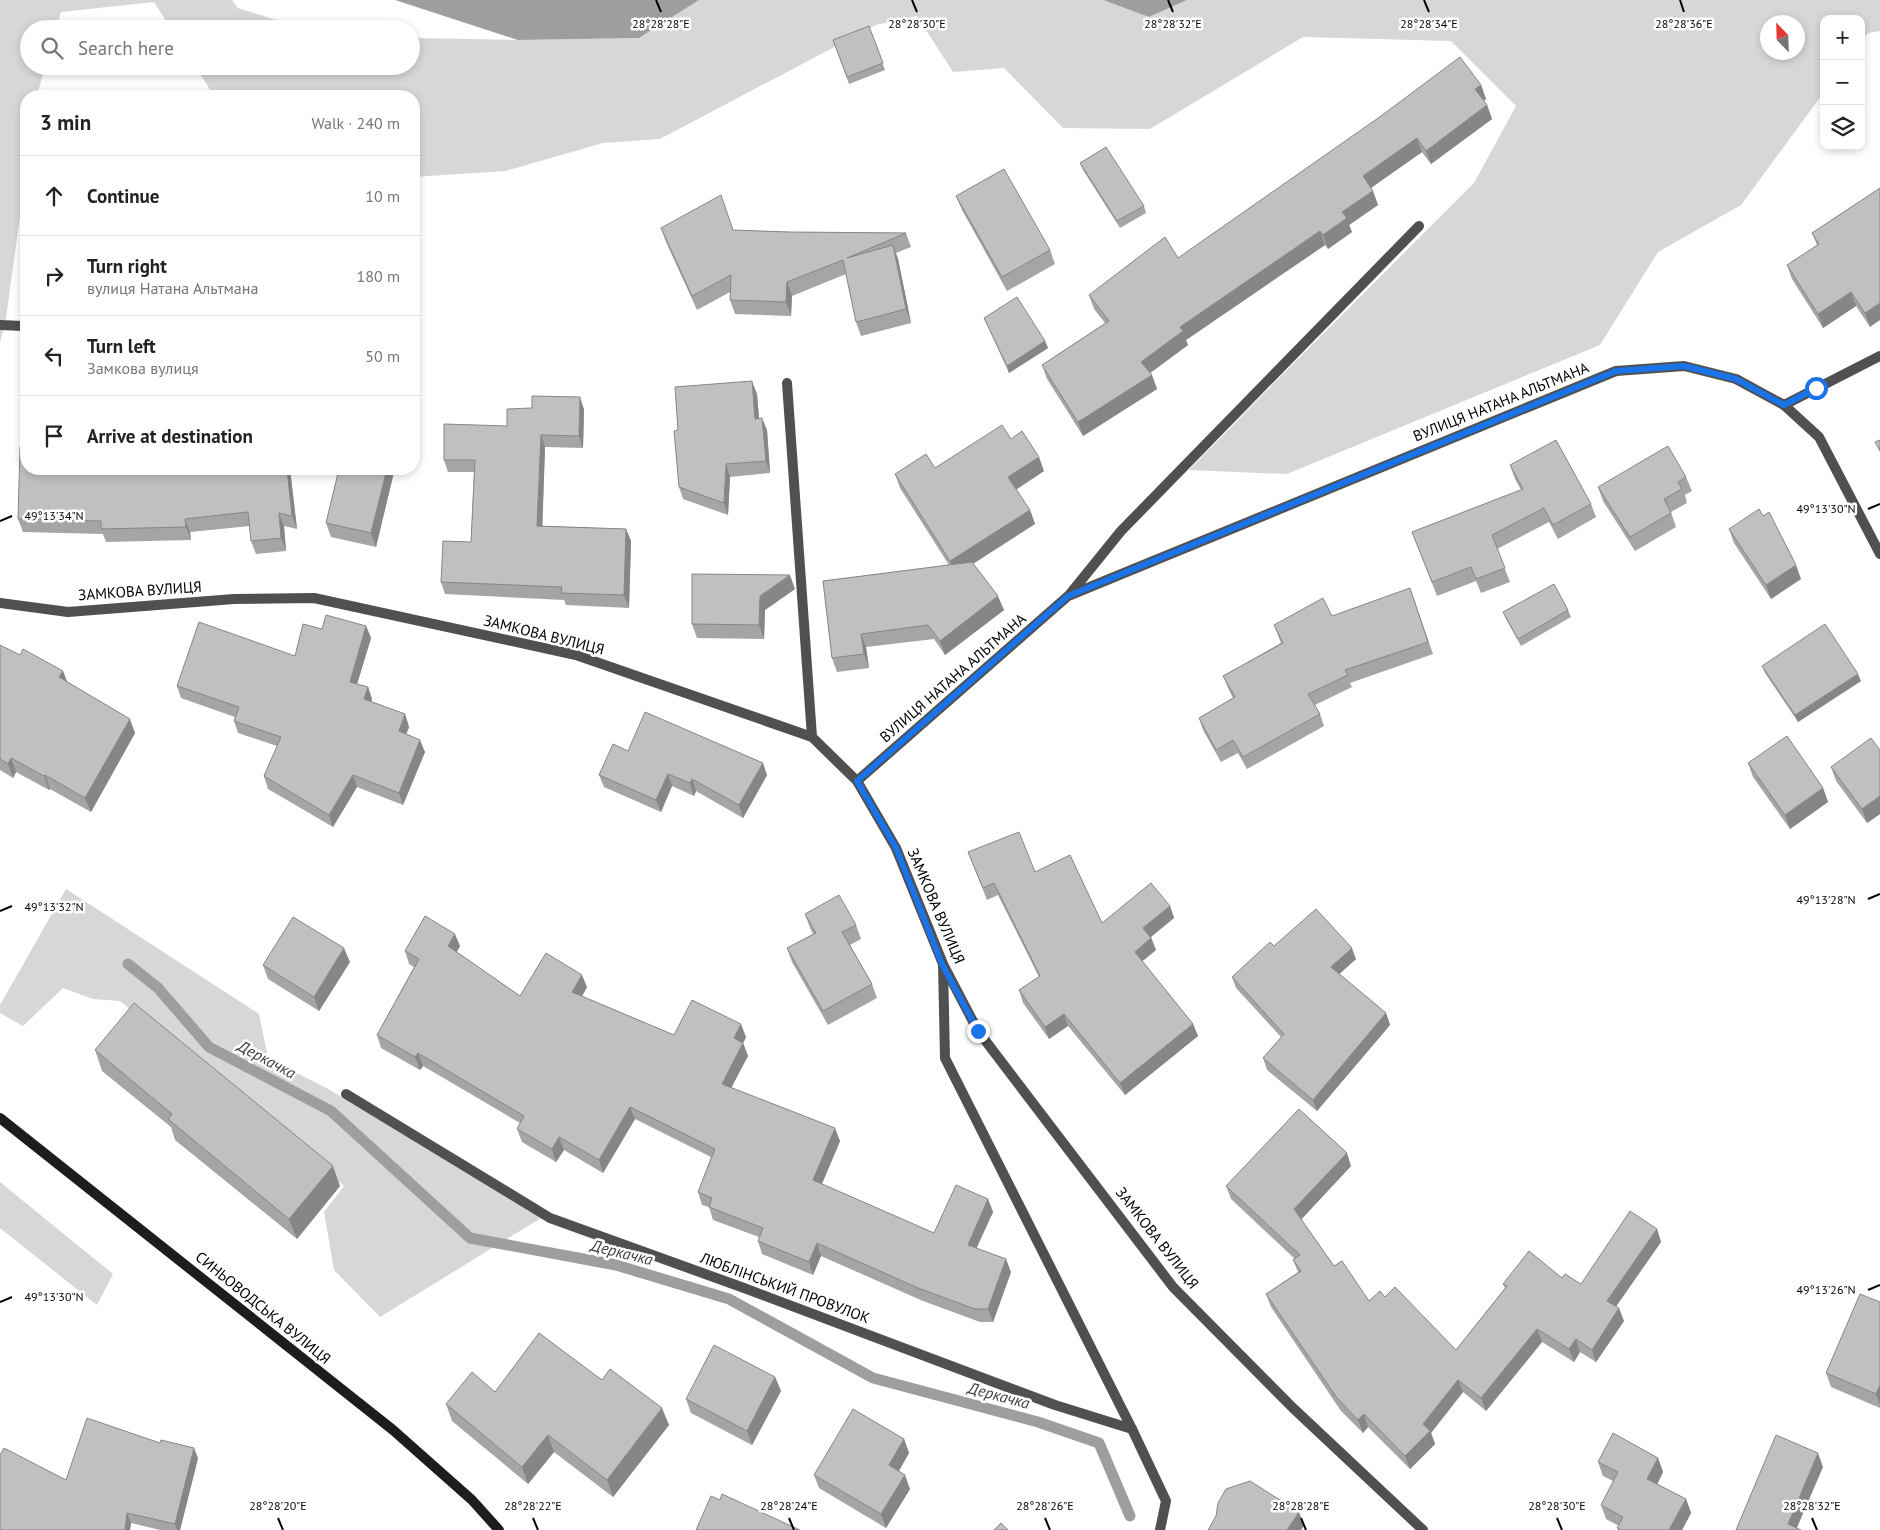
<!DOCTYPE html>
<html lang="en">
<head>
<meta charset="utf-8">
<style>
  :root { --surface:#fff; --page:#f2f2f2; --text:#222; --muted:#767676; --line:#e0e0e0 }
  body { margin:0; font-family:"PT Sans",sans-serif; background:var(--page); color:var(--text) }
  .controls { position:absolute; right:15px; top:15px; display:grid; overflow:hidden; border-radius:10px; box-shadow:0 2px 8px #0003 }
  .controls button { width:45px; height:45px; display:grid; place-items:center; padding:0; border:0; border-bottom:1px solid var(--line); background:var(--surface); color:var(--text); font:25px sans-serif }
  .compass { position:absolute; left:1760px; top:15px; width:45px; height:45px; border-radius:50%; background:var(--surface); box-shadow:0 2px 8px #0003; rotate:337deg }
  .stop { position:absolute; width:15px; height:15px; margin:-11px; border:4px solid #1a73e8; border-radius:50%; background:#fff }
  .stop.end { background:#1a73e8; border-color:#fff; box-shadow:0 1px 5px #0008 }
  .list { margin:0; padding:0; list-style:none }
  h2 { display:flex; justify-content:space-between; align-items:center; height:65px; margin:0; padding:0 20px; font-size:21px }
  h2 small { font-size:16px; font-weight:400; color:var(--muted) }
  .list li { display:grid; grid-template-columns:32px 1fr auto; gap:15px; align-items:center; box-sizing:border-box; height:80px; padding:0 20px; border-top:1px solid var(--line) }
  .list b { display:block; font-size:19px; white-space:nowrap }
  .list p { margin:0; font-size:16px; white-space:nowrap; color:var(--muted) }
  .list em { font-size:16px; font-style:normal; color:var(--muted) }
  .icon { flex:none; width:28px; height:28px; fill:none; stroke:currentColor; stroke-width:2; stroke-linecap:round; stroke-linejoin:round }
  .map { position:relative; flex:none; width:1880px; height:1530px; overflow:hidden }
  .search { position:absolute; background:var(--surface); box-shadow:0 2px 8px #0003; left:20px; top:20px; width:400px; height:55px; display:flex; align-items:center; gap:12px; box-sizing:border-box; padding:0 18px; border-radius:28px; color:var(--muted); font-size:19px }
  .panel { position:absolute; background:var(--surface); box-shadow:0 2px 8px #0003; left:20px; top:90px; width:400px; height:385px; border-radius:20px }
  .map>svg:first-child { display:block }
  .green { fill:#d7d7d7; fill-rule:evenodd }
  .water { fill:#9e9e9e }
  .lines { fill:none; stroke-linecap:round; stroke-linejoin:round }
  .stream { stroke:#9e9e9e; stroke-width:11 }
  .lane { stroke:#505050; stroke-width:10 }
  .street { stroke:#505050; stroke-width:10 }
  .secondary { stroke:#1d1d1d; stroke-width:10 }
  .wall { fill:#a5a5a5 }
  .shaded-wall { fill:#868686 }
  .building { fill:#c0c0c0; stroke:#868686 }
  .route { stroke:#1a73e8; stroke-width:6 }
  .ticks { fill:none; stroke:#000; stroke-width:2 }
  .labels { text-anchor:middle; stroke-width:5; stroke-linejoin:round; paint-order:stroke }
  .street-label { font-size:15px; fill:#000; stroke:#fff }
  .water-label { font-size:16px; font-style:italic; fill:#3f3f3f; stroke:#fff }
  .ticks-label { font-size:12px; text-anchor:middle; fill:#000; stroke:#fff; stroke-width:5; stroke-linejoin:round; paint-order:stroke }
</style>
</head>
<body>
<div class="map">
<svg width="1880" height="1530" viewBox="0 0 1880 1530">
  <rect width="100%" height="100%" fill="#fff"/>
  <path class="green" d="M 0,0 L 232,0 L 238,8 L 304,29 L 171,29 L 154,2 L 61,12 L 56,29 L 29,29 L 29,66 L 45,66 L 37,96 L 26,96 L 26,173 L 5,325 L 0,342 Z
    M 699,0 L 1103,0 L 1149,17 L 1187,0 L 1880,0 L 1880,31 L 1868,33 L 1861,41 L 1861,19 L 1824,19 L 1824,92 L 1741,205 L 1658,252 L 1600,345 L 1287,474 L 1189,470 L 1278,379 L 1474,183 L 1516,106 L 1451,41 L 1303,37 L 1150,129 L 1063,128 L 1004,68 L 953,72 L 917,16 L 876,25 L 660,139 L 603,143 L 505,171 L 414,177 L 414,96 L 214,96 L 195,66 L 411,66 L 411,38 L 518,40 L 639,38 ZM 1768,22 L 1798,22 L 1798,52 L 1768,52 Z
    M 66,889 L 259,1014 L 268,1058 L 330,1090 L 541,1218 L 380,1317 L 334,1270 L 324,1212 L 344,1186 L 120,1001 L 93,999 L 63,988 L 23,1026 L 0,1013 L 0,1005 Z
    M 0,1182 L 113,1274 L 97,1305 L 0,1228 Z"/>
  <path class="water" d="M 395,0 L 699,0 L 639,38 L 518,40 Z
    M 1103,0 L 1187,0 L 1149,17 Z"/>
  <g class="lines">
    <path class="stream" d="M 128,964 L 158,988 L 209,1047 L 331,1111 L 470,1238 L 616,1265 L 729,1299 L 873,1378 L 1038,1422 L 1099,1443 L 1130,1516"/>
    <path class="lane" d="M 0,325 L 23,326
      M 787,383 L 812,737
      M 1784,405 L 1880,356
      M 943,964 L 945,1058 L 1132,1429"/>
    <path class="street" d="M 1070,594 L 1121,531 L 1419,226
      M 0,603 L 68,612 L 234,599 L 314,598 L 576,655 L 812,737 L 857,781 L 896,848 L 943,964 L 978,1031 L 1173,1287 L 1293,1408 L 1423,1530
      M 857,781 L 1068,596 L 1616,371 L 1684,366 L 1736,379 L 1784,405 L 1819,437 L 1880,554
      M 346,1094 L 550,1218 L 744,1288 L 1055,1405 L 1132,1429 L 1166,1501 L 1160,1530"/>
    <path class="secondary" d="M 0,1118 L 393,1430 L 472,1500 L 499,1530"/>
  </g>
  <path class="wall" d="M 869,26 L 885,70 L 849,84 L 833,40 Z
    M 1481,85 L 1486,99 L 1483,101 L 1487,105 L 1492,119 L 1431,164 L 1422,152 L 1371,188 L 1378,205 L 1349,225 L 1352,232 L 1328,249 L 1325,245 L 1186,340 L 1188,345 L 1150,373 L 1157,389 L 1083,436 L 1047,379 L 1042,365 L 1105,323 L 1094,309 L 1089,295 L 1178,258 Z
    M 1080,163 L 1144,206 L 1146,213 L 1120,228 L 1083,170 Z
    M 1880,188 L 1870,327 L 1856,306 L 1823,328 L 1792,279 L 1787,265 L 1817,245 L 1812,233 Z
    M 956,196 L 1050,250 L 1055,264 L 1007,291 L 962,210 Z
    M 661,228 L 789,232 L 906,233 L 911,247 L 896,253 L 898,259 L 911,323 L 861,336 L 856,322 L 846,274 L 792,296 L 791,316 L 735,314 L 730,300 L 730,292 L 697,310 L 666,242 Z
    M 984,318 L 1045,341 L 1048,348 L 1009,373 Z
    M 757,394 L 759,418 L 767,430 L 770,473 L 730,477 L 728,515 L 683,499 L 679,487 L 678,430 Z
    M 584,409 L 583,448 L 545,447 L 542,526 L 626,529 L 631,541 L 629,608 L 566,605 L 564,600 L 445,594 L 441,582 L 471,542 L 474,472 L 448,472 L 444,460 L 507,426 Z
    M 1011,439 L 1044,471 L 1016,489 L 1030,510 L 1035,524 L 973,564 L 1004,610 L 945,655 L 934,639 L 866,647 L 869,668 L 837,672 L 832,658 L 823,581 L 949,565 L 900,488 L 895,474 L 935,468 Z
    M 1510,465 L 1591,504 L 1596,517 L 1558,539 L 1549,522 L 1497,549 L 1510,582 L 1481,593 L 1476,581 L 1437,596 L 1412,532 L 1521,490 L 1515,479 Z
    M 26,469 L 290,469 L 297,529 L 284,526 L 286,551 L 256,554 L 251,541 L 250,526 L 190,532 L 191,540 L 106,542 L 103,534 L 23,532 L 18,519 Z
    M 339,469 L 393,469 L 394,472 L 376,547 L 331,537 L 326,523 Z
    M 1686,477 L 1692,491 L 1685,495 L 1687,503 L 1671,512 L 1676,527 L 1635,551 L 1603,501 L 1598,487 Z
    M 1729,529 L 1801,579 L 1771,599 L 1734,543 Z
    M 1410,588 L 1433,654 L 1350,683 L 1352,687 L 1315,705 L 1320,714 L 1324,726 L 1247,769 L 1238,753 L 1221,762 L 1203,730 L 1199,718 L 1233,698 L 1228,688 L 1223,676 L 1281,643 L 1274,625 L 1332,616 Z
    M 795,589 L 765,610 L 764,639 L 697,638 L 692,624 Z
    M 1568,610 L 1571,617 L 1521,646 L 1506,619 L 1503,612 Z
    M 366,626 L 371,638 L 357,684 L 368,687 L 372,699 L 371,702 L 405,714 L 409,727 L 406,734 L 425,752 L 403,805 L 357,787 L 333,827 L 268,789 L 264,776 L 277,746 L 238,733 L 234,721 L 235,717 L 181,698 L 177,686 L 295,656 L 322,629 Z
    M 0,645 L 20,655 L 63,671 L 67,681 L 135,733 L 91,812 L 50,789 L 49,790 L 16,772 L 13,778 L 0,770 Z
    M 1762,666 L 1861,681 L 1798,722 L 1765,673 Z
    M 1880,750 L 1880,814 L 1867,823 L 1836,781 L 1831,767 Z
    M 628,751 L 767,775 L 743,818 L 696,791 L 694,796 L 672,786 L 661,812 L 604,787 L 599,775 Z
    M 1748,763 L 1823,788 L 1828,802 L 1790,829 L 1753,777 Z
    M 968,852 L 1035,872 L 1102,923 L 1170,906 L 1174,918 L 1151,937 L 1156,950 L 1142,961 L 1193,1024 L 1198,1036 L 1125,1095 L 1068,1026 L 1049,1039 L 1023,1003 L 1019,990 L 1039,977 L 998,895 L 987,900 Z
    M 805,914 L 856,925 L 861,939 L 850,945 L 872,984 L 877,998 L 828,1025 L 792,962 L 787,948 L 813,934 L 810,928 Z
    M 460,946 L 457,952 L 520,996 L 587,987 L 582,996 L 674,1035 L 746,1037 L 743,1043 L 748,1056 L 731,1087 L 840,1141 L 822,1184 L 934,1233 L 988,1199 L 993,1212 L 976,1249 L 1011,1272 L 993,1322 L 980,1322 L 923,1301 L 821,1256 L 813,1275 L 762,1254 L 758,1241 L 759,1237 L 713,1220 L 709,1207 L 702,1205 L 698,1192 L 711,1157 L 635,1119 L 603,1173 L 564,1150 L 556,1162 L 522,1142 L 517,1129 L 520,1123 L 423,1066 L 420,1070 L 381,1048 L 377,1035 L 414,967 L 409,964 L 405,951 Z
    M 1274,946 L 1356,959 L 1339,974 L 1386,1013 L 1390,1025 L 1317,1111 L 1267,1070 L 1263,1058 L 1281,1037 L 1236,988 L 1232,977 Z
    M 350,962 L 319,1011 L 268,979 L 263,965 Z
    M 95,1050 L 340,1186 L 297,1239 L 175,1140 L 171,1127 L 102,1071 Z
    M 1351,1166 L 1301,1219 L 1334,1266 L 1369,1301 L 1385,1297 L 1456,1350 L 1505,1288 L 1503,1284 L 1562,1278 L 1581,1284 L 1657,1229 L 1661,1242 L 1616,1307 L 1624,1321 L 1596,1362 L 1580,1352 L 1574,1362 L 1542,1342 L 1486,1411 L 1463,1392 L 1431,1433 L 1435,1444 L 1410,1469 L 1368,1427 L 1363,1433 L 1341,1411 L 1271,1307 L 1266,1294 L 1298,1272 L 1293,1260 L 1295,1259 L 1231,1199 L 1226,1186 Z
    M 1880,1302 L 1880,1408 L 1831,1387 L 1826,1373 Z
    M 775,1377 L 781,1391 L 752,1445 L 691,1413 L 686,1399 Z
    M 602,1380 L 669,1425 L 613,1497 L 554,1452 L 528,1484 L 452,1421 L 446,1404 L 495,1392 Z
    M 904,1439 L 909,1453 L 899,1471 L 910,1489 L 886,1528 L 819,1488 L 814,1475 Z
    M 198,1458 L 180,1530 L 160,1530 L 131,1523 L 130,1530 L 0,1530 L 66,1480 Z
    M 1658,1458 L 1663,1472 L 1657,1484 L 1686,1499 L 1691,1513 L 1682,1530 L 1618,1530 L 1617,1528 L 1619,1526 L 1606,1519 L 1601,1505 L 1613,1481 L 1603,1476 L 1598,1462 Z"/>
  <path class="shaded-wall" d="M 1481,85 L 1486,99 L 1480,103 L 1475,89 Z
    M 1487,105 L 1492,119 L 1431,164 L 1426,151 Z
    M 1417,138 L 1422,152 L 1368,190 L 1363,176 Z
    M 1373,191 L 1378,205 L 1349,225 L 1352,232 L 1328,249 L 1323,235 L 1342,212 Z
    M 1320,231 L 1325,245 L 1186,340 L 1188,345 L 1146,376 L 1141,362 L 1180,327 Z
    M 893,245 L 898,259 L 911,323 L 906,309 Z
    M 787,282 L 792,296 L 791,316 L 786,302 Z
    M 1851,292 L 1856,306 L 1823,328 L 1818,314 Z
    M 1880,303 L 1880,320 L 1870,327 L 1865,313 Z
    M 1045,341 L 1048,348 L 1009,373 L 1007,366 Z
    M 1152,375 L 1157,389 L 1083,436 L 1078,422 Z
    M 752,381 L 757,394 L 760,431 L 755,419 Z
    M 580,397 L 584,409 L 583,448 L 579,436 Z
    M 762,418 L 767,430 L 770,473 L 766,461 Z
    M 541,435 L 545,447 L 542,538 L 537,526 Z
    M 1039,457 L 1044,471 L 1014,491 L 1008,477 Z
    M 726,464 L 730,477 L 728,515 L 724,503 Z
    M 287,469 L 290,469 L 297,529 L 292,516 Z
    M 387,469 L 393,469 L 394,472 L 376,547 L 371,533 Z
    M 1030,510 L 1035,524 L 955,575 L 950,561 Z
    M 279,513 L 284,526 L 286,551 L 281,538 Z
    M 185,519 L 190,532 L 191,540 L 186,527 Z
    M 626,529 L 631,541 L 629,608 L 624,595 Z
    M 1796,565 L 1801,579 L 1771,599 L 1766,585 Z
    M 790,575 L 795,589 L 765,610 L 764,639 L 759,625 L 760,596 Z
    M 998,596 L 1004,610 L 945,655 L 940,641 Z
    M 366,626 L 371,638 L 354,694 L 350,682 Z
    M 861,634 L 866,647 L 869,668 L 864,654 Z
    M 63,671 L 68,685 L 59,677 Z
    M 1858,674 L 1861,681 L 1798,722 L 1795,715 Z
    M 368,687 L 372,699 L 369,711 L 364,699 Z
    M 405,714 L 409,727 L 403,743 L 399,731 Z
    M 130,719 L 135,733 L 91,812 L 85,798 Z
    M 420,740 L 425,752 L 403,805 L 399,793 Z
    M 11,758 L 16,772 L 13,778 L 8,764 Z
    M 763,763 L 767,775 L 743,818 L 739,805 Z
    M 668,774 L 672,786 L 661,812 L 656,800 Z
    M 45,775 L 50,789 L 49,790 L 44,776 Z
    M 353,775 L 357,787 L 333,827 L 329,815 Z
    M 692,779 L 696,791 L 694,796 L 690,783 Z
    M 1823,788 L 1828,802 L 1790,829 L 1785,815 Z
    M 1880,796 L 1880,814 L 1867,823 L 1862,809 Z
    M 1170,906 L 1174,918 L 1147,940 L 1143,928 Z
    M 455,934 L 460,946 L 452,959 L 448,946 Z
    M 1151,938 L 1156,950 L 1139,964 L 1135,952 Z
    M 344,948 L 350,962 L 319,1011 L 314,997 Z
    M 1352,948 L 1356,959 L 1335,978 L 1331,967 Z
    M 582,975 L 587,987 L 577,1005 L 572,992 Z
    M 1386,1013 L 1390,1025 L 1317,1111 L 1313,1100 Z
    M 1064,1014 L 1068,1026 L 1049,1039 L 1045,1027 Z
    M 741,1024 L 746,1037 L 739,1051 L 734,1038 Z
    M 1193,1024 L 1198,1036 L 1125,1095 L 1120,1083 Z
    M 743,1043 L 748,1056 L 727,1096 L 722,1084 Z
    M 418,1053 L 423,1066 L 420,1070 L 415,1057 Z
    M 630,1107 L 635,1119 L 603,1173 L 599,1160 Z
    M 835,1128 L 840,1141 L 818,1193 L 813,1180 Z
    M 559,1137 L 564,1150 L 556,1162 L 552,1149 Z
    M 1347,1153 L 1351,1166 L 1299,1222 L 1294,1209 Z
    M 333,1166 L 340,1186 L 297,1239 L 289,1219 Z
    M 988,1199 L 993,1212 L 972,1258 L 968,1245 Z
    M 1657,1229 L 1661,1242 L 1611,1313 L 1607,1301 Z
    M 817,1243 L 821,1256 L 813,1275 L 809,1262 Z
    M 1006,1259 L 1011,1272 L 993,1322 L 988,1309 Z
    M 1619,1308 L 1624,1321 L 1596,1362 L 1592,1350 Z
    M 1537,1329 L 1542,1342 L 1486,1411 L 1481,1398 Z
    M 1576,1339 L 1580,1352 L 1574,1362 L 1569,1349 Z
    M 775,1377 L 781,1391 L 752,1445 L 747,1431 Z
    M 1458,1380 L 1463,1392 L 1431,1433 L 1435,1444 L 1410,1469 L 1405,1456 L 1423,1424 Z
    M 1880,1385 L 1880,1405 L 1876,1394 Z
    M 662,1408 L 669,1425 L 613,1497 L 607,1480 Z
    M 1364,1414 L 1368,1427 L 1363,1433 L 1358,1420 Z
    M 548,1435 L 554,1452 L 528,1484 L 522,1467 Z
    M 904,1439 L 909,1453 L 894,1479 L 889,1465 Z
    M 194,1448 L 198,1458 L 180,1530 L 177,1530 L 175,1524 Z
    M 1818,1453 L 1823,1467 L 1796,1530 L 1788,1524 Z
    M 1658,1458 L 1663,1472 L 1653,1493 L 1647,1479 Z
    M 905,1475 L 910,1489 L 886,1528 L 881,1514 Z
    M 1686,1499 L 1691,1513 L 1682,1530 L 1669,1530 Z
    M 1299,1512 L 1304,1526 L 1301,1530 L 1287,1530 Z
    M 127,1513 L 131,1523 L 130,1530 L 125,1530 Z"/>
  <path class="building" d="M 869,26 L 883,63 L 847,77 L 833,40 Z
    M 1460,57 L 1481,85 L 1475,89 L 1487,105 L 1426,151 L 1417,138 L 1363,176 L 1373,191 L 1342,212 L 1347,218 L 1323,235 L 1320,231 L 1180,327 L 1183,331 L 1141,362 L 1152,375 L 1078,422 L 1042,365 L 1109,321 L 1089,295 L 1165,237 L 1178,258 L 1381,116 Z
    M 1106,147 L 1144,206 L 1117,221 L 1080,163 Z
    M 1004,169 L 1050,250 L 1002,277 L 956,196 Z
    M 1880,188 L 1880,303 L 1865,313 L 1851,292 L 1818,314 L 1787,265 L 1819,244 L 1812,233 Z
    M 721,195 L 733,230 L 789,232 L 906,233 L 847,258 L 893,245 L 906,309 L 856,322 L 843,260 L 787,282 L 786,302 L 730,300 L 731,275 L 692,296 L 661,228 Z
    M 1017,297 L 1045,341 L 1007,366 L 984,318 Z
    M 752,381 L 755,419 L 762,418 L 766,461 L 726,464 L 724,503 L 679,487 L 674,431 L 678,430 L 675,387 Z
    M 532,396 L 580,397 L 579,436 L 541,435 L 537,526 L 626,529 L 624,595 L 561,593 L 562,587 L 441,582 L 443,541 L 471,542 L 475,460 L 444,460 L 444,424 L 507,426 L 507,409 L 532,408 Z
    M 1002,425 L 1011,439 L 1022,431 L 1039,457 L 1008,477 L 1030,510 L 950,561 L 895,474 L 926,454 L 935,468 Z
    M 1556,440 L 1591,504 L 1553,525 L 1544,508 L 1492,535 L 1505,568 L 1476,579 L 1471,567 L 1432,582 L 1412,532 L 1523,489 L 1510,465 Z
    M 1880,440 L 1880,451 L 1875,442 Z
    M 1668,446 L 1686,477 L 1678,482 L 1682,489 L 1664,499 L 1671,513 L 1630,537 L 1598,487 Z
    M 20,447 L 26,448 L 26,469 L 287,469 L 292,516 L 279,513 L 281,538 L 251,541 L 248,512 L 185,519 L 186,527 L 101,529 L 101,521 L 18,519 Z
    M 339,469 L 387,469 L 371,533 L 326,523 Z
    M 1759,509 L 1763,516 L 1769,512 L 1796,565 L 1766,585 L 1729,529 Z
    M 972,562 L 998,596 L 940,641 L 928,625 L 861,634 L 864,654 L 832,658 L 823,581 Z
    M 692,574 L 790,575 L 760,596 L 759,625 L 692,624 Z
    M 1554,584 L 1568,610 L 1518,639 L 1503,612 Z
    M 1410,588 L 1428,642 L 1345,670 L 1348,675 L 1308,694 L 1320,714 L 1243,757 L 1233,740 L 1216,750 L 1199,718 L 1235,697 L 1223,676 L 1283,643 L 1274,625 L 1323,598 L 1332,616 Z
    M 326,615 L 366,626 L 350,682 L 368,687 L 364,699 L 405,714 L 399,731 L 420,740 L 399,793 L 353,775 L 329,815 L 264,776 L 281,737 L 234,721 L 239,707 L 177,686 L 199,622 L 295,656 L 303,624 L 322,629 Z
    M 1825,624 L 1858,674 L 1795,715 L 1762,666 Z
    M 0,645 L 20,655 L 23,649 L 63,671 L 59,677 L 130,719 L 85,798 L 45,775 L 44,776 L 11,758 L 8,764 L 0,759 Z
    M 645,712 L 763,763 L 739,805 L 692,779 L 690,783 L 668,774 L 656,800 L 599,775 L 613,744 L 628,751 Z
    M 1787,736 L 1823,788 L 1785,815 L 1748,763 Z
    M 1871,738 L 1880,750 L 1880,796 L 1862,809 L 1831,767 Z
    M 1019,832 L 1035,872 L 1070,855 L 1102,923 L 1151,883 L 1170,906 L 1143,928 L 1151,938 L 1135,952 L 1193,1024 L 1120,1083 L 1064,1014 L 1045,1027 L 1019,990 L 1040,976 L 994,883 L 983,888 L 968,852 Z
    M 839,895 L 856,925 L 842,932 L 872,984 L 823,1011 L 787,948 L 816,933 L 805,914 Z
    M 1316,909 L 1352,948 L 1331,967 L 1386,1013 L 1313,1100 L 1263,1058 L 1284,1034 L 1232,977 L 1270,942 L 1274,946 Z
    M 425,916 L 455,934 L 448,946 L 520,996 L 546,953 L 582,975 L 572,992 L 674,1035 L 692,1000 L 741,1024 L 734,1038 L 743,1043 L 722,1084 L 835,1128 L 813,1180 L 934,1233 L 956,1185 L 988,1199 L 968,1245 L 1006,1259 L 988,1309 L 975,1309 L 918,1288 L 817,1243 L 809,1262 L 758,1241 L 763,1228 L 709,1207 L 712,1198 L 698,1192 L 715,1149 L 630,1107 L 599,1160 L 559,1137 L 552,1149 L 517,1129 L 524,1116 L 418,1053 L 415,1057 L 377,1035 L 419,959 L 405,951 Z
    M 293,917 L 344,948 L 314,997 L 263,965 Z
    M 134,1003 L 333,1166 L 289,1219 L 168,1119 L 172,1114 L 95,1050 Z
    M 1299,1109 L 1347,1153 L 1294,1209 L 1334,1266 L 1342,1261 L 1369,1301 L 1380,1291 L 1385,1297 L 1395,1287 L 1456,1350 L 1507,1286 L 1503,1284 L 1529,1251 L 1562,1278 L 1565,1274 L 1581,1284 L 1630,1211 L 1657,1229 L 1607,1301 L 1619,1308 L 1592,1350 L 1576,1339 L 1569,1349 L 1537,1329 L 1481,1398 L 1458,1380 L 1423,1424 L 1430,1431 L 1405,1456 L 1364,1414 L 1358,1420 L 1337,1398 L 1266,1294 L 1301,1271 L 1293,1260 L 1300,1255 L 1226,1186 Z
    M 1860,1294 L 1880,1302 L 1880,1385 L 1876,1394 L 1826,1373 Z
    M 539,1333 L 602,1380 L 610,1369 L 662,1408 L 607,1480 L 548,1435 L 522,1467 L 446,1404 L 472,1372 L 495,1392 Z
    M 714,1345 L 775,1377 L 747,1431 L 686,1399 Z
    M 853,1409 L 904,1439 L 889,1465 L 905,1475 L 881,1514 L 814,1475 Z
    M 87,1418 L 160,1443 L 161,1440 L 194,1448 L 175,1524 L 127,1513 L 125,1530 L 0,1530 L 0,1455 L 4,1448 L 66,1480 Z
    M 1613,1433 L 1658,1458 L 1647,1479 L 1686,1499 L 1669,1530 L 1621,1530 L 1617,1528 L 1623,1517 L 1601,1505 L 1618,1472 L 1598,1462 Z
    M 1776,1435 L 1818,1453 L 1788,1524 L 1801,1530 L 1736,1530 Z
    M 1250,1481 L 1299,1512 L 1287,1530 L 1208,1530 L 1216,1516 L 1218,1503 L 1226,1489 Z
    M 722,1494 L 800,1530 L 696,1530 L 711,1496 L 720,1500 Z
    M 1001,1523 L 1008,1530 L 994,1530 Z"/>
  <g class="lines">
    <path class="route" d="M 978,1031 L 942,964 L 896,848 L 857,781 L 1068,596 L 1616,371 L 1684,366 L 1736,379 L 1784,405 L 1816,388"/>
  </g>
  <path class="ticks" d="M 656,0 L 661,12M 912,0 L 917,12M 1168,0 L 1173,12M 1424,0 L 1429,12M 1680,0 L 1684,12M 1868,509 L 1880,504M 0,521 L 12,516M 1868,899 L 1880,894M 0,911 L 12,906M 1868,1290 L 1880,1285M 0,1302 L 12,1297M 278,1518 L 283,1530M 533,1518 L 538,1530M 789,1518 L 794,1530M 1045,1518 L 1050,1530M 1301,1518 L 1306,1530M 1557,1518 L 1562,1530M 1812,1518 L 1817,1530"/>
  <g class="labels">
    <g class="street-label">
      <text transform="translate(1501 402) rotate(-22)" y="5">ВУЛИЦЯ НАТАНА АЛЬТМАНА</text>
      <text transform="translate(140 591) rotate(-4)" y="5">ЗАМКОВА ВУЛИЦЯ</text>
      <text transform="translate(544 635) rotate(14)" y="5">ЗАМКОВА ВУЛИЦЯ</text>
      <text transform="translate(953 678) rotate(-41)" y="5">ВУЛИЦЯ НАТАНА АЛЬТМАНА</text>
      <text transform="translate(936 906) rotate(67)" y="5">ЗАМКОВА ВУЛИЦЯ</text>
      <text transform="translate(1157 1238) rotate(52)" y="5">ЗАМКОВА ВУЛИЦЯ</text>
      <text transform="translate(785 1288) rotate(20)" y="5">ЛЮБЛІНСЬКИЙ ПРОВУЛОК</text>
      <text transform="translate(263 1308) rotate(39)" y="5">СИНЬОВОДСЬКА ВУЛИЦЯ</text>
    </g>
    <g class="water-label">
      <text transform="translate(267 1059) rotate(28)" y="6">Деркачка</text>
      <text transform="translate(622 1252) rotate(14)" y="6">Деркачка</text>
      <text transform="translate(999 1395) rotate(15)" y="6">Деркачка</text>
    </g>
  </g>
  <g class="ticks-label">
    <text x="661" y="28">28°28'28"E</text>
    <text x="917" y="28">28°28'30"E</text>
    <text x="1173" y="28">28°28'32"E</text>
    <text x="1429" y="28">28°28'34"E</text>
    <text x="1684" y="28">28°28'36"E</text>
    <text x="1826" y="513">49°13'30"N</text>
    <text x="54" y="520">49°13'34"N</text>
    <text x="1826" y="904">49°13'28"N</text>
    <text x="54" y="911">49°13'32"N</text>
    <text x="1826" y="1294">49°13'26"N</text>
    <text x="54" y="1301">49°13'30"N</text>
    <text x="278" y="1510">28°28'20"E</text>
    <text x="533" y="1510">28°28'22"E</text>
    <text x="789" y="1510">28°28'24"E</text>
    <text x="1045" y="1510">28°28'26"E</text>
    <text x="1301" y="1510">28°28'28"E</text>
    <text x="1557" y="1510">28°28'30"E</text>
    <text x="1812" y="1510">28°28'32"E</text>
  </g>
</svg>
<div class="controls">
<button>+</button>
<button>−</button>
<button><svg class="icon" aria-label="layers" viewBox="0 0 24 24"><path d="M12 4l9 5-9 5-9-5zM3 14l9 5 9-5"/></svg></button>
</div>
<svg class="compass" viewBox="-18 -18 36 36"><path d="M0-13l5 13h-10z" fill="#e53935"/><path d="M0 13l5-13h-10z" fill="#767676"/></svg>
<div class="stop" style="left:1816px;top:388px"></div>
<div class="stop end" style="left:978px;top:1031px"></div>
<div class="search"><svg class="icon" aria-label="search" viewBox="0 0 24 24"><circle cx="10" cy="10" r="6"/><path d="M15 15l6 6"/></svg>Search here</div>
<section class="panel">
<h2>3 min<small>Walk · 240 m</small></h2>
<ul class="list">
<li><svg class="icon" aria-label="ahead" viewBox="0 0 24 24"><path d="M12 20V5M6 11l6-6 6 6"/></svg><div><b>Continue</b></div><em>10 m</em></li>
<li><svg class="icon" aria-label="right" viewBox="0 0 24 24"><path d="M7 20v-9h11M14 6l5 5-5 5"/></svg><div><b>Turn right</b><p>вулиця Натана Альтмана</p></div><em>180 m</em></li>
<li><svg class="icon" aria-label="left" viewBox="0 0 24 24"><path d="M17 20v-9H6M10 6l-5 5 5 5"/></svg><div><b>Turn left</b><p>Замкова вулиця</p></div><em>50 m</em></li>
<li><svg class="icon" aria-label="arrive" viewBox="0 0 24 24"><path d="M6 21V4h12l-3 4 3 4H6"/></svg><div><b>Arrive at destination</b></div></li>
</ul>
</section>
</div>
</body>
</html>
